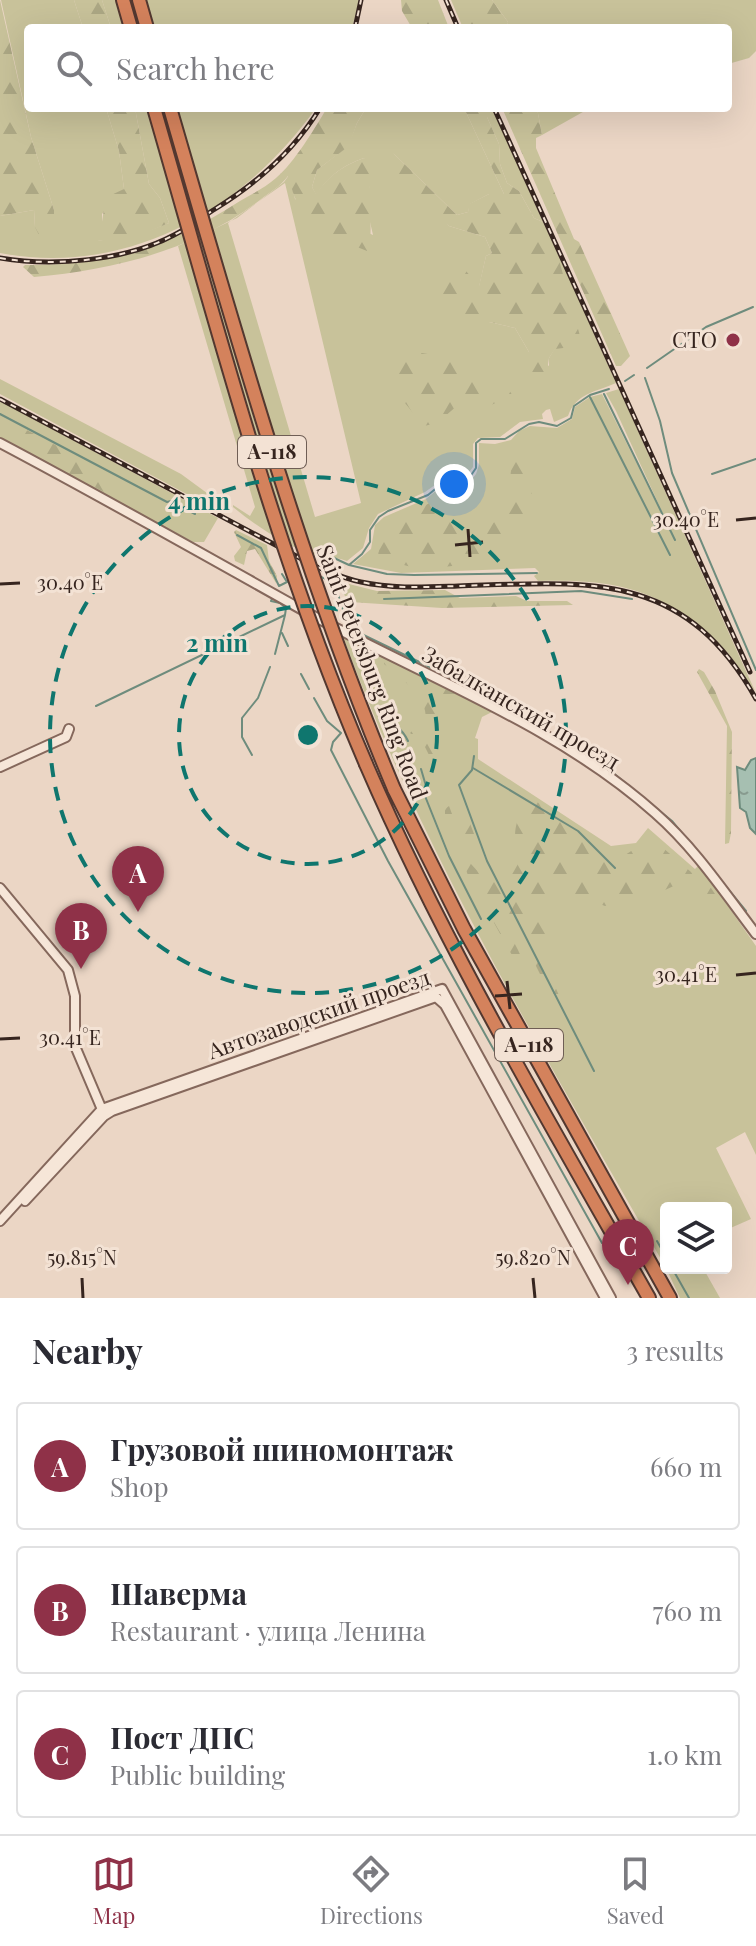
<!DOCTYPE html>
<html lang="en">
<head>
<meta charset="utf-8">
<style>
  :root { --surface:#fff; --page:#f2f2f3; --text:#2b2b33; --muted:#7c7c81; --line:#e1e1e2; --accent:#8f3148 }
  body { margin:0; font-family:"Playfair Display",serif; background:var(--page); color:var(--text) }
  .controls { position:absolute; right:24px; bottom:24px; display:grid; overflow:hidden; border-radius:8px; box-shadow:0 8px 32px #0002 }
  .controls button { width:72px; height:72px; display:grid; place-items:center; padding:0; border:0; border-bottom:2px solid var(--line); background:var(--surface); color:var(--text); font:40px sans-serif }
  .you { position:absolute; left:454px; top:484px; width:28px; height:28px; margin:-20px; border:6px solid #fff; border-radius:50%; background:#1a73e8; box-shadow:0 0 0 12px #1a73e833 }
  .badge { display:grid; place-items:center; width:52px; height:52px; border-radius:50%; background:var(--accent); color:#fff; font-size:26px; font-weight:700 }
  .pin { position:absolute; translate:-50% -66px; filter:drop-shadow(0 2px 4px #0008) }
  .pin::after { content:''; position:absolute; top:42px; width:28px; height:24px; background:inherit; clip-path:polygon(0 0,100% 0,50% 100%) }
  .list { margin:0; padding:0; list-style:none }
  h2 { display:flex; justify-content:space-between; align-items:center; height:104px; margin:0; padding:0 32px; font-size:34px }
  h2 small { font-size:26px; font-weight:400; color:var(--muted) }
  .list li { display:grid; grid-template-columns:52px 1fr auto; gap:24px; align-items:center; box-sizing:border-box; height:128px; margin:0 16px 16px; padding:0 16px; border:2px solid var(--line); border-radius:8px }
  .list b { display:block; font-size:30px; white-space:nowrap }
  .list p { margin:0; font-size:26px; white-space:nowrap; color:var(--muted) }
  .list em { font-size:26px; font-style:normal; color:var(--muted) }
  .icon { flex:none; width:44px; height:44px; fill:none; stroke:currentColor; stroke-width:2; stroke-linecap:round; stroke-linejoin:round }
  .map { position:relative; flex:none; width:756px; height:1298px; overflow:hidden }
  .search { position:absolute; background:var(--surface); box-shadow:0 8px 32px #0002; left:24px; right:24px; top:24px; height:88px; display:flex; align-items:center; gap:20px; box-sizing:border-box; padding:0 28px; border-radius:8px; color:var(--muted); font-size:30px }
  .sheet { height:536px; background:var(--surface) }
  nav { display:flex; justify-content:space-around; align-items:center; box-sizing:border-box; height:112px; border-top:2px solid var(--line); background:var(--surface); font-size:22px; color:var(--muted) }
  nav a { display:grid; justify-items:center; gap:4px }
  nav .on { color:var(--accent) }
  .map>svg:first-child { display:block }
  .green { fill:#c8c29a; fill-rule:evenodd }
  .forest { fill:url(#forest-firs) }
  .water { fill:url(#water-ripples); stroke:#6e8c7d; stroke-width:2 }
  .lines { fill:none; stroke-linecap:round; stroke-linejoin:round }
  .stream { stroke:#6e8c7d; stroke-width:2 }
  .minor-casing { stroke:#85685c; stroke-width:12 }
  .highway-casing { stroke:#533830; stroke-width:16 }
  .minor { stroke:#f6e6d8; stroke-width:8 }
  .highway { stroke:#d4825c; stroke-width:12 }
  .rail-casing { stroke:#36251f; stroke-width:5 }
  .rail { stroke:#f3e2d4; stroke-width:2; stroke-dasharray:6; stroke-linecap:butt }
  .highway-bridge-casing { stroke:#533830; stroke-width:16; stroke-linecap:butt }
  .highway-bridge { stroke:#d4825c; stroke-width:12 }
  .ticks { fill:none; stroke:#36251f; stroke-width:3 }
  .ring { fill:none; stroke:#0f766e; stroke-width:4; stroke-dasharray:14 10 }
  .poi-dot { fill:#8f3148; stroke:#f3e2d4; stroke-width:3 }
  .labels { text-anchor:middle; stroke-width:6; stroke-linejoin:round; paint-order:stroke }
  .shield { fill:#f3e2d4; stroke:#6f5e55; stroke-width:2 }
  .shield-label { font-size:20px; font-weight:bold; fill:#36251f }
  .poi-label { font-size:22px; fill:#36251f; stroke:#f3e2d4; text-anchor:end }
  .street-label { font-size:22px; fill:#36251f; stroke:#f3e2d4 }
  .ticks-label { font-size:20px; text-anchor:middle; fill:#36251f; stroke:#f3e2d4; stroke-width:6; stroke-linejoin:round; paint-order:stroke }
  .centre { fill:#0f766e; stroke:#f3e2d4; stroke-width:4 }
  .ring-label { font-size:24px; text-anchor:middle; font-weight:bold; fill:#0f766e; stroke:#f3e2d4; stroke-width:6; stroke-linejoin:round; paint-order:stroke }
</style>
</head>
<body>
<div class="map">
<svg width="756" height="1298" viewBox="0 0 756 1298">
  <defs>
    <pattern id="forest-firs" width="22" height="20" patternUnits="userSpaceOnUse" patternTransform="scale(2)"><rect width="22" height="20" fill="#c8c29a"/><path d="M5 1l3.5 6h-7zM16 11l3.5 6h-7z" fill="#aca784"/></pattern>
    <pattern id="water-ripples" width="26" height="14" patternUnits="userSpaceOnUse" patternTransform="scale(2)"><rect width="26" height="14" fill="#a6bfb1"/><path d="M2 4q2-2 4 0t4 0M15 11q2-2 4 0t4 0" fill="none" stroke="#889b8f"/></pattern>
  </defs>
  <rect width="100%" height="100%" fill="#ebd6c5"/>
  <path class="green" d="M 1,0 L 74,0 L 83,28 L 28,28 L 28,108 L 106,108 L 119,151 L 124,189 L 102,214 L 102,231 L 98,241 L 148,231 L 169,223 L 160,198 L 149,184 L 135,108 L 316,108 C 243,210 128,277 0,253 L 0,216 L 34,210 L 35,227 L 54,210 L 31,137 Z
    M 102,0 L 359,0 L 352,28 L 111,28 Z
    M 492,0 L 756,0 L 756,51 L 749,58 L 728,64 L 728,28 L 507,28 L 508,22 Z
    M 366,108 L 464,108 L 504,194 L 489,194 L 470,204 L 468,212 L 457,215 L 393,153 L 449,226 L 485,237 L 492,253 L 486,256 L 479,287 L 455,322 L 489,322 L 515,328 L 529,352 L 549,366 L 549,358 L 555,348 L 563,348 L 556,249 L 616,383 C 596,392 576,393 568,416 L 554,422 L 550,409 L 546,410 L 542,414 L 543,419 L 520,422 L 500,437 L 478,438 L 473,444 L 473,467 L 462,481 L 442,480 L 425,492 L 378,514 L 369,528 L 363,548 L 347,561 C 332,555 320,558 310,554 C 282,543 256,526 233,507 L 233,505 L 250,516 L 255,507 L 178,246 L 237,218 L 284,182 L 289,175 L 295,199 L 373,235 L 367,209 L 370,179 L 364,158 C 342,166 330,175 316,195 L 312,187 L 317,170 L 348,146 L 357,123 ZM 285,183 L 361,503 L 315,517 L 228,223 Z
    M 487,108 L 492,108 L 543,222 L 534,218 L 519,191 L 507,183 L 500,164 L 499,144 L 487,117 Z
    M 537,108 L 590,108 L 542,135 Z
    M 0,379 L 181,474 L 226,507 L 222,513 L 0,394 Z
    M 619,389 L 755,691 C 743,678 736,660 722,647 C 664,589 617,579 538,581 L 534,576 L 539,572 L 535,568 L 401,573 L 353,564 L 371,549 L 375,525 L 384,517 L 426,499 L 438,489 L 456,491 L 464,489 L 476,474 L 479,465 L 479,443 L 495,444 L 511,440 L 519,431 L 530,426 L 557,428 L 572,419 L 575,407 L 590,397 L 602,394 L 676,542 L 616,411 L 606,393 Z
    M 0,401 L 218,518 L 204,542 L 193,542 L 0,438 Z
    M 342,634 L 492,712 L 482,717 L 475,738 L 478,739 L 478,759 L 611,846 L 636,843 L 648,828 L 695,869 L 699,865 L 756,946 L 756,1155 L 745,1132 L 716,1148 L 751,1219 L 726,1230 L 726,1208 L 666,1208 L 666,1268 C 549,1062 424,858 342,634 Z
    M 666,1268 L 703,1268 L 720,1298 L 680,1298 Z"/>
  <path class="forest" d="M 0,0 L 31,137 L 54,210 L 54,228 L 43,243 L 35,227 L 34,210 L 0,216 Z
    M 74,0 L 102,0 L 111,28 L 83,28 Z
    M 401,0 L 438,0 L 449,28 L 412,28 L 402,11 Z
    M 451,0 L 492,0 L 508,22 L 507,28 L 463,28 Z
    M 106,108 L 135,108 L 149,184 L 160,198 L 169,223 L 133,238 L 97,241 C 103,227 102,212 107,197 L 124,189 L 119,151 Z
    M 327,108 L 366,108 L 357,123 L 349,146 L 317,170 L 312,187 L 316,194 C 330,175 342,166 364,158 L 374,171 C 362,201 377,224 367,251 C 342,241 309,225 296,200 C 292,192 291,183 288,176 C 281,186 270,192 260,200 C 195,250 114,270 34,277 L 23,267 L 25,265 C 109,266 169,247 240,201 C 252,194 266,187 276,178 C 295,162 314,129 327,108 Z
    M 464,108 L 487,108 L 487,117 L 499,144 L 500,164 L 507,183 L 519,191 L 534,218 L 543,222 L 556,249 L 580,336 C 574,349 567,347 555,349 L 549,358 L 547,372 L 531,372 L 529,352 L 515,328 L 489,322 L 455,322 L 440,296 L 449,273 L 466,271 L 479,286 L 486,256 L 492,253 L 485,237 L 449,226 L 391,168 L 392,152 L 457,215 L 468,212 L 469,204 L 489,194 L 504,194 Z
    M 502,108 L 537,108 L 542,135 L 536,138 L 536,148 L 574,239 L 579,242 L 630,356 L 621,366 L 616,366 Z
    M 401,351 C 439,354 467,359 498,382 C 505,386 508,387 512,395 L 485,408 L 458,405 L 437,423 L 424,426 C 407,404 386,387 389,357 Z
    M 0,416 L 118,478 L 117,489 L 104,492 L 0,437 Z
    M 533,458 L 543,460 L 545,464 L 533,484 L 527,522 L 499,550 L 452,566 L 443,567 L 415,568 L 378,558 C 380,523 414,512 441,497 L 450,500 C 461,517 465,527 486,531 C 496,522 506,504 509,491 C 513,479 507,471 516,460 Z
    M 236,530 L 267,545 L 269,561 L 277,576 L 276,583 L 255,549 L 247,551 L 244,565 L 235,561 L 234,556 L 241,547 L 234,532 Z
    M 341,582 L 377,591 L 445,590 L 460,598 L 516,596 L 527,601 L 567,601 L 573,605 L 442,608 L 350,602 L 337,586 Z
    M 386,658 L 461,697 L 466,703 L 455,706 L 449,721 L 433,727 L 425,740 L 439,765 L 438,777 L 433,774 L 433,763 L 423,743 L 410,733 L 425,718 C 430,701 398,674 384,664 Z
    M 699,669 L 704,672 L 715,691 L 732,732 L 731,833 L 729,843 L 725,844 L 727,726 L 697,672 Z
    M 457,789 L 485,863 L 503,895 L 517,892 L 510,878 L 518,864 C 517,841 511,837 520,813 L 525,811 L 531,801 L 536,801 L 598,843 C 605,850 611,855 622,857 L 645,842 L 655,841 L 691,872 L 697,882 L 711,888 L 727,912 L 726,917 L 721,916 L 717,920 L 712,919 L 701,899 C 685,895 683,903 678,884 L 639,902 L 622,901 L 605,906 L 571,893 L 560,894 L 548,913 L 547,931 L 541,948 L 543,960 L 562,1002 L 563,1008 L 558,1010 L 510,914 L 505,912 L 502,916 C 506,935 528,957 522,973 L 469,878 L 445,814 L 445,809 L 449,806 L 471,864 L 482,876 L 484,872 C 470,849 457,819 452,792 Z"/>
  <path class="water" d="M 756,758 L 756,834 L 750,828 L 746,812 L 740,808 L 737,767 L 745,770 L 751,760 Z"/>
  <g class="lines">
    <path class="stream" d="M 647,368 L 706,327 L 753,307
      M 645,378 L 660,421 L 672,473 L 756,670
      M 625,381 L 634,375
      M 604,394 L 675,540
      M 590,397 L 670,555
      M 0,414 L 167,502 L 171,501 L 195,514
      M 712,474 L 756,459
      M 237,535 L 261,548 L 279,586 L 291,580
      M 318,557 L 332,557 L 349,565 L 362,554 L 370,542 L 370,530 L 379,517 L 388,511 L 428,495 L 439,486 L 463,487 L 476,468 L 476,443 L 481,439 L 505,439 L 529,424 L 539,422 L 557,426 L 571,418 L 574,406 L 590,395 L 609,389
      M 349,565 L 387,574 L 414,575 L 537,573
      M 282,574 L 287,582
      M 321,577 L 337,583
      M 334,582 L 349,628 L 436,670 L 532,723
      M 272,599 L 271,601 L 280,603 L 286,608 L 285,615
      M 384,599 L 581,591 L 632,599
      M 282,633 L 288,646
      M 301,674 L 309,689
      M 314,698 L 327,721 L 341,733 L 333,742 L 331,750 L 388,861 L 602,1243
      M 96,706 L 285,615 L 275,654
      M 379,719 C 391,719 403,730 408,741
      M 565,743 L 602,765
      M 252,755 L 242,737 L 242,718 L 258,698 L 270,667
      M 474,756 L 472,770 L 459,785 L 487,861 L 594,1071
      M 473,768 L 578,831 L 615,868
      M 421,769 L 426,786 L 425,796 L 449,856 L 481,919
      M 612,772 L 672,821 L 746,911
      M 657,1241 L 666,1257
      M 672,1268 L 689,1298"/>
    <g class="minor-casing">
      <path id="minor" d="M 0,443 C 104,498 206,556 308,613 C 424,677 555,724 655,813 C 695,848 724,892 756,934
        M 0,767 L 66,737 L 69,729
        M 0,888 L 68,970 L 75,996 L 75,1046 L 103,1112
        M 25,1201 L 104,1116 L 112,1111 L 436,997 L 445,1005 L 605,1298
        M 0,1221 L 102,1109 L 442,989 L 611,1298"/>
    </g>
    <g class="highway-casing">
      <path id="highway" d="M 123,0 L 131,28
        M 139,0 L 147,28
        M 366,764 C 446,949 550,1123 649,1298
        M 394,789 L 464,929 L 670,1298"/>
    </g>
    <use href="#minor" class="minor"/>
    <use href="#highway" class="highway"/>
    <g class="rail-casing">
      <path id="rail" d="M 446,0 L 458,28
        M 355,28 L 361,0
        M 494,108 L 750,672
        M 0,258 C 53,267 125,261 174,235 C 188,228 201,218 215,209 C 257,183 294,151 320,108
        M 0,399 L 315,566 C 330,572 345,579 361,582 C 393,589 426,587 458,586 C 588,582 683,569 756,699"/>
    </g>
    <use href="#rail" class="rail"/>
    <g class="highway-bridge-casing">
      <path id="highway-bridge" d="M 154,108 C 218,329 275,553 366,764
        M 170,108 C 237,338 301,568 394,789"/>
    </g>
    <use href="#highway-bridge" class="highway-bridge"/>
  </g>
  <path class="ticks" d="M 736,520 L 756,518M 468,529 L 470,557M 455,545 L 483,542M 0,584 L 20,583M 736,975 L 756,973M 507,981 L 510,1009M 495,996 L 522,994M 0,1039 L 20,1038M 82,1278 L 83,1298M 533,1278 L 535,1298"/>
  <g class="ring">
    <circle cx="308" cy="735" r="129"/>
    <circle cx="308" cy="735" r="258"/>
  </g>
  <circle class="poi-dot" cx="733" cy="340" r="8"/>
  <g class="labels">
    <g class="shield">
      <rect x="238" y="436" width="68" height="32" rx="6"/>
      <rect x="495" y="1029" width="68" height="32" rx="6"/>
    </g>
    <g class="shield-label">
      <text x="272" y="459">А-118</text>
      <text x="529" y="1052">А-118</text>
    </g>
    <g class="poi-label">
      <text x="717" y="348">СТО</text>
    </g>
    <g class="street-label">
      <text transform="translate(372 672) rotate(69)" y="8">Saint Petersburg Ring Road</text>
      <text transform="translate(521 708) rotate(30)" y="8">Забалканский проезд</text>
      <text transform="translate(319 1014) rotate(-19)" y="8">Автозаводский проезд</text>
    </g>
  </g>
  <g class="ticks-label">
    <text x="686" y="527">30.40°E</text>
    <text x="70" y="590">30.40°E</text>
    <text x="686" y="982">30.41°E</text>
    <text x="70" y="1045">30.41°E</text>
    <text x="82" y="1265">59.815°N</text>
    <text x="533" y="1265">59.820°N</text>
  </g>
  <circle cx="308" cy="735" r="12" class="centre"/>
  <g class="ring-label">
    <text x="199" y="510">4 min</text>
    <text x="217" y="652">2 min</text>
  </g>
</svg>
<div class="controls">
<button><svg class="icon" aria-label="layers" viewBox="0 0 24 24"><path d="M12 4l9 5-9 5-9-5zM3 14l9 5 9-5"/></svg></button>
</div>
<div class="you"></div>
<div class="pin badge" style="left:138px;top:912px">A</div>
<div class="pin badge" style="left:81px;top:969px">B</div>
<div class="pin badge" style="left:628px;top:1285px">C</div>
<div class="search"><svg class="icon" aria-label="search" viewBox="0 0 24 24"><circle cx="10" cy="10" r="6"/><path d="M15 15l6 6"/></svg>Search here</div>
</div>
<section class="sheet">
<h2>Nearby<small>3 results</small></h2>
<ul class="list">
<li><span class="badge">A</span><div><b>Грузовой шиномонтаж</b><p>Shop</p></div><em>660 m</em></li>
<li><span class="badge">B</span><div><b>Шаверма</b><p>Restaurant · улица Ленина</p></div><em>760 m</em></li>
<li><span class="badge">C</span><div><b>Пост ДПС</b><p>Public building</p></div><em>1.0 km</em></li>
</ul>
</section>
<nav>
<a class="on"><svg class="icon" aria-label="map" viewBox="0 0 24 24"><path d="M3 6l6-2 6 2 6-2v14l-6 2-6-2-6 2zM9 4v14M15 6v14"/></svg>Map</a>
<a><svg class="icon" aria-label="directions" viewBox="0 0 24 24"><path d="M12 3l9 9-9 9-9-9zM9 14v-3h6M13 9l2 2-2 2"/></svg>Directions</a>
<a><svg class="icon" aria-label="saved" viewBox="0 0 24 24"><path d="M7 4h10v16l-5-4-5 4z"/></svg>Saved</a>
</nav>
</body>
</html>
